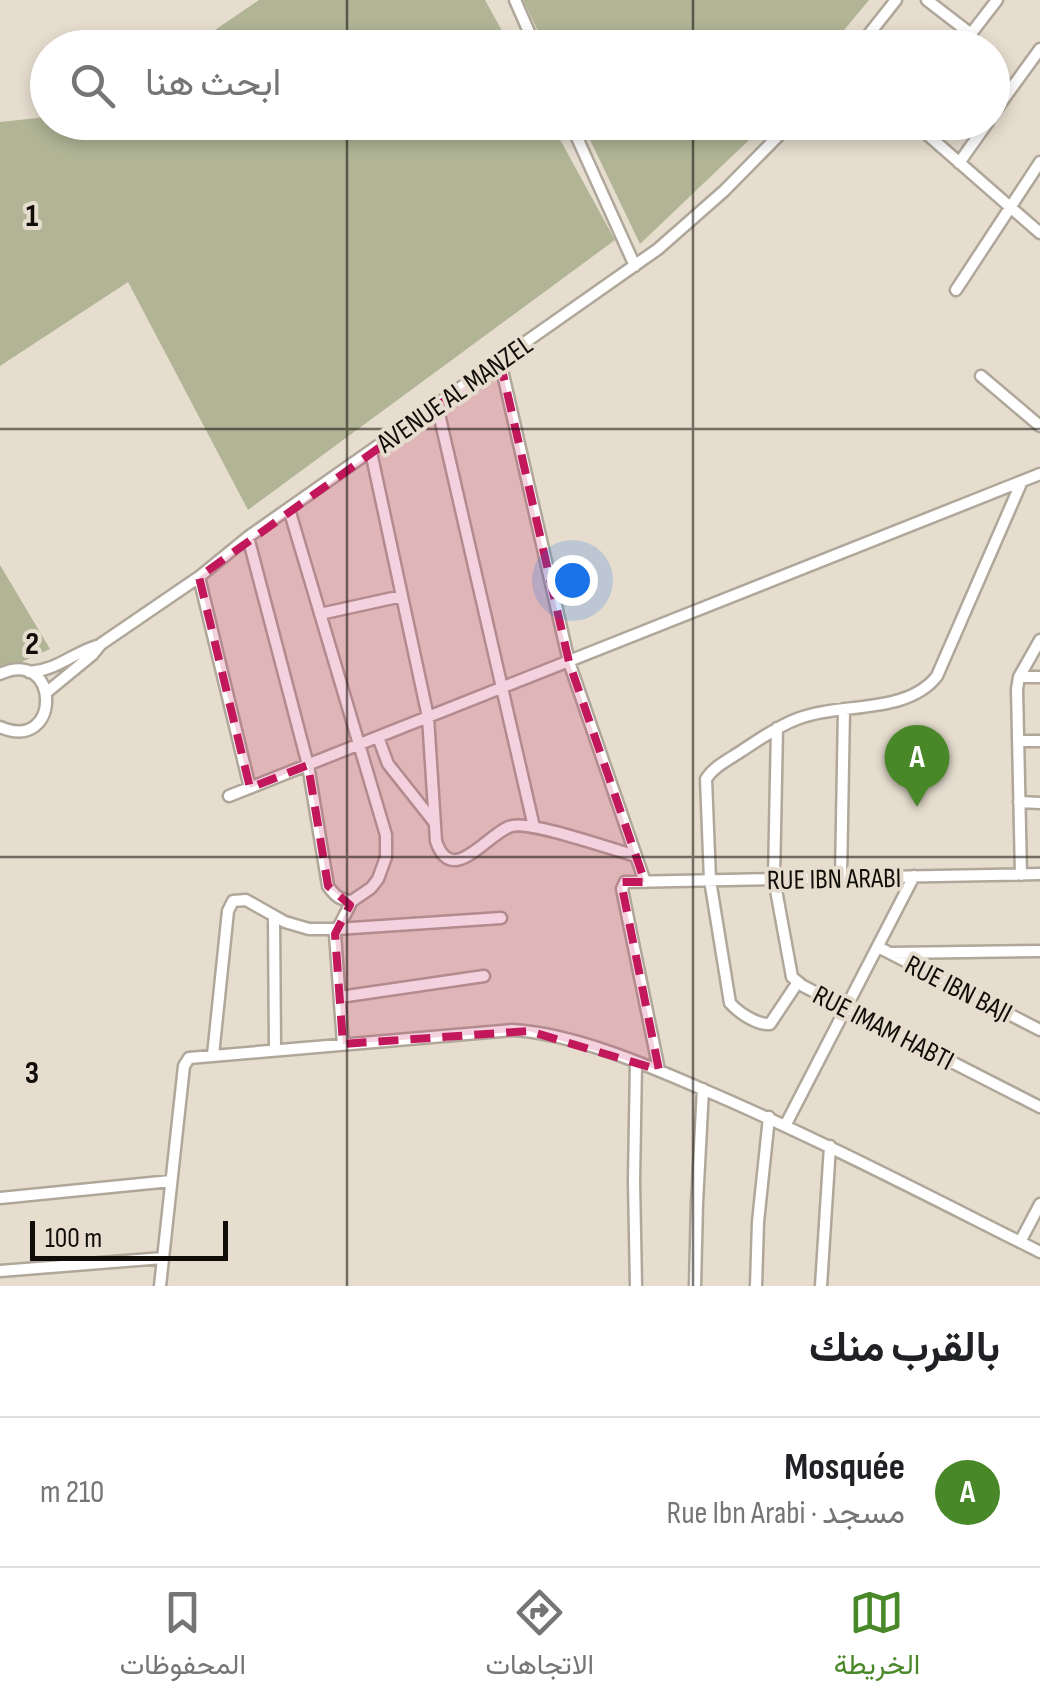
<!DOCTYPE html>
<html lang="ar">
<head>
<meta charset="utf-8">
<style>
  :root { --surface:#fff; --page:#f2f2f2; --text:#202124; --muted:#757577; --line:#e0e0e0; --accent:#498828 }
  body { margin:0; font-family:"Sofia Sans Condensed",Vazirmatn,sans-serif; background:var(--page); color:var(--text); direction:rtl }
  .scale { position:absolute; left:30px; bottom:25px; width:198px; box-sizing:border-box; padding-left:10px; border:5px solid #100d08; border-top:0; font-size:28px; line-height:35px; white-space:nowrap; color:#100d08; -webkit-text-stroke:8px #e6ddcf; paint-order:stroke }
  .you { position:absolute; left:572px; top:580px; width:35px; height:35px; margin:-25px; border:8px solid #fff; border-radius:50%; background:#1a73e8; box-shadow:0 0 0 15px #1a73e833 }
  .badge { display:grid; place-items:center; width:65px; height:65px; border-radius:50%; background:var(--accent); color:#fff; font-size:32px; font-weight:700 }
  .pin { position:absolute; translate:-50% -82px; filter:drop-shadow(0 2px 5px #0008) }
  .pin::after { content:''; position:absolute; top:52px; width:35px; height:30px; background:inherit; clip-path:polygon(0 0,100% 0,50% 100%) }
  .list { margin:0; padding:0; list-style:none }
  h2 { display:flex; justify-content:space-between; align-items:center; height:130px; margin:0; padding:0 40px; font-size:42px }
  h2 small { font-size:32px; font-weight:400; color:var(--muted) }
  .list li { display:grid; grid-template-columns:65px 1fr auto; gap:30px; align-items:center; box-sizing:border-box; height:150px; padding:0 40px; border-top:2px solid var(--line) }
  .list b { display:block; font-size:38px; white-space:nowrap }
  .list p { margin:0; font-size:32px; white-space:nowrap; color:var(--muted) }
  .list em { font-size:32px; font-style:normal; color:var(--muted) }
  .icon { flex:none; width:55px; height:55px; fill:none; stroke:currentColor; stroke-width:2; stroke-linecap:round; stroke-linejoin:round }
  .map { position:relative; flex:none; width:1040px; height:1286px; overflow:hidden; direction:ltr }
  .search { position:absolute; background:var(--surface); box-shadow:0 5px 15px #0003; left:30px; right:30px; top:30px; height:110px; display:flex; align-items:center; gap:25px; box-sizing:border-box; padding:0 35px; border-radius:55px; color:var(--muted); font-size:38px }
  .sheet { height:280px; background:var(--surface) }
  nav { display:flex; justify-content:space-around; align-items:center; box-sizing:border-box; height:140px; border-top:2px solid var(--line); background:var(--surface); font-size:28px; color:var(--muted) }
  nav a { display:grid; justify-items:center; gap:5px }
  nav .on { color:var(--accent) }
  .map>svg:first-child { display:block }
  .green { fill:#b1b596 }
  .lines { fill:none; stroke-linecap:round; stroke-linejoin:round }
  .minor-casing { stroke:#b0a79a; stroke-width:15 }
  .minor { stroke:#fff; stroke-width:10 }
  .marked { fill:#c2185b; fill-opacity:0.2; stroke:#c2185b; stroke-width:8; stroke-dasharray:20 12; stroke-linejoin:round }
  .grid { fill:none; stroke:#100d08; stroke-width:2.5; stroke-opacity:0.55 }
  .labels { text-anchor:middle; stroke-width:8; stroke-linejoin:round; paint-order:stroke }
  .street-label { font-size:28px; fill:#100d08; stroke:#e6ddcf }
  .grid-label { font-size:32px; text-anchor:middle; font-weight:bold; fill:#100d08; stroke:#e6ddcf; stroke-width:8; stroke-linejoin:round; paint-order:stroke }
</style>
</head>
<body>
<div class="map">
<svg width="1040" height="1286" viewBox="0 0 1040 1286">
  <rect width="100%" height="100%" fill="#e6ddcf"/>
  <path class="green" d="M 259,0 L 485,0 L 511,47 L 190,47 Z
    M 523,0 L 869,0 L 830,47 L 546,48 Z
    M 47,117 L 48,122 L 551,123 L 615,240 L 248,510 L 128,282 L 0,366 L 0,122 Z
    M 582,123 L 767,123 L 640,244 Z
    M 0,565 L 50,649 L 0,672 Z"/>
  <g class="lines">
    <g class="minor-casing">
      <path id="minor" d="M 515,0 L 536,48
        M 927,0 L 971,34
        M 858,48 L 896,0
        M 960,48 L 997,0
        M 992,115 L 1040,49
        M 570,122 L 635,266
        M 913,122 L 1040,233
        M 959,163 L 988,122
        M 956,290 L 1040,162
        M 500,361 L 569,662 L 645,882
        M 981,376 L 1040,426
        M 437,405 L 534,827
        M 371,452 L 428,717 L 436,841 C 452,889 488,832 512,826 C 532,821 611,849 636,856
        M 289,509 L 386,835 L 386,857 L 378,879 L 371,888 L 352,901 L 335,934 L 343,1044
        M 248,537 L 308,765 L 328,886 C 335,896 340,900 352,901
        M 199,577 L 250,788
        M 320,614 L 402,596
        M 29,672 C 59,670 73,652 100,645
        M 0,674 C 61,646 62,754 0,727
        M 1019,677 L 1040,677
        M 47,692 L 92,655 L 101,644 L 199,577 L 248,537 L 658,249 L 724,191 L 792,122
        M 777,728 L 774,879 L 792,977 L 803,986 L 1040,1107
        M 378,737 L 388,764 L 434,822
        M 1018,741 L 1040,741
        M 229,796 L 1040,474
        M 1019,802 L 1040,803
        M 1021,875 L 1017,689 L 1019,677 L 1040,640
        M 841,877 L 844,709
        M 274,916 L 275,1050
        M 878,947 L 1040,1030
        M 892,953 L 1040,951
        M 798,982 L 770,1024 C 757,1025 739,1013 730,1003 L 710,880 L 706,779 C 714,766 730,759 743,750 C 760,739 778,726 797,719 C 840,702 907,715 937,676 L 1022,481
        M 340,997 L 484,976
        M 213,1055 L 228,911 L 233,901 L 246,900 L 285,922 L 309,929 L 337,929 L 501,918
        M 636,1062 L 634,1181 L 636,1286
        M 659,1070 L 622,889 L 625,882 L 1040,874
        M 786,1124 L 914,876
        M 0,1198 L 171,1181
        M 1020,1242 L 1040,1204
        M 0,1271 L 163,1258
        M 160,1286 L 184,1066 L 189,1058 L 512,1030 C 572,1033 647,1065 702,1089 C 817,1138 928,1196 1040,1252
        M 695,1286 L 697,1203 L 703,1089
        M 756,1286 L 758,1222 L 769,1117
        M 821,1286 L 830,1146"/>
    </g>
    <use href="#minor" class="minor"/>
  </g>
  <path class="marked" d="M 500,361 L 569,662 L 645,882 L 621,882 L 659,1070 L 529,1031 L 343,1044 L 335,934 L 350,905 L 328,886 L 308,765 L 250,788 L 199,577 Z"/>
  <path class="grid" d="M 347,0 L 347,48M 693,0 L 693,48M 347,122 L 347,1286M 693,122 L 693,1286M 0,429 L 1040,429M 0,857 L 1040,857"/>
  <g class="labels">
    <g class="street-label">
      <text transform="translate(454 393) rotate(-35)" y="10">AVENUE AL MANZEL</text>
      <text transform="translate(834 878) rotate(-1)" y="10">RUE IBN ARABI</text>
      <text transform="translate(959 988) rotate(27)" y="10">RUE IBN BAJI</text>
      <text transform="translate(884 1027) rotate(27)" y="10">RUE IMAM HABTI</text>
    </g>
  </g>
  <g class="grid-label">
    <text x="32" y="226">1</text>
    <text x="32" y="654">2</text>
    <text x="32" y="1083">3</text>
  </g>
</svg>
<div class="scale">100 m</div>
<div class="you"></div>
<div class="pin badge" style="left:917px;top:807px">A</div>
<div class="search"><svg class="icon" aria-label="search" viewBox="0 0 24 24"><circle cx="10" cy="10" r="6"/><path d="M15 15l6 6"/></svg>ابحث هنا</div>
</div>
<section class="sheet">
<h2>بالقرب منك<small></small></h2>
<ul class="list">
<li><span class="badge">A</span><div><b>Mosquée</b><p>مسجد · Rue Ibn Arabi</p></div><em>210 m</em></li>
</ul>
</section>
<nav>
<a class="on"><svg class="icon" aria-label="map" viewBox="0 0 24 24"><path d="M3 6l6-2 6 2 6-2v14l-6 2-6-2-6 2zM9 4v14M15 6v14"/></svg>الخريطة</a>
<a><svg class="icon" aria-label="directions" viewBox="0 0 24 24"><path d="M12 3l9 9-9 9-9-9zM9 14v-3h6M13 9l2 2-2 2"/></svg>الاتجاهات</a>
<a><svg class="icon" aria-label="saved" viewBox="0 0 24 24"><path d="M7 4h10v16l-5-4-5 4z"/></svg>المحفوظات</a>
</nav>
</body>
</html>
